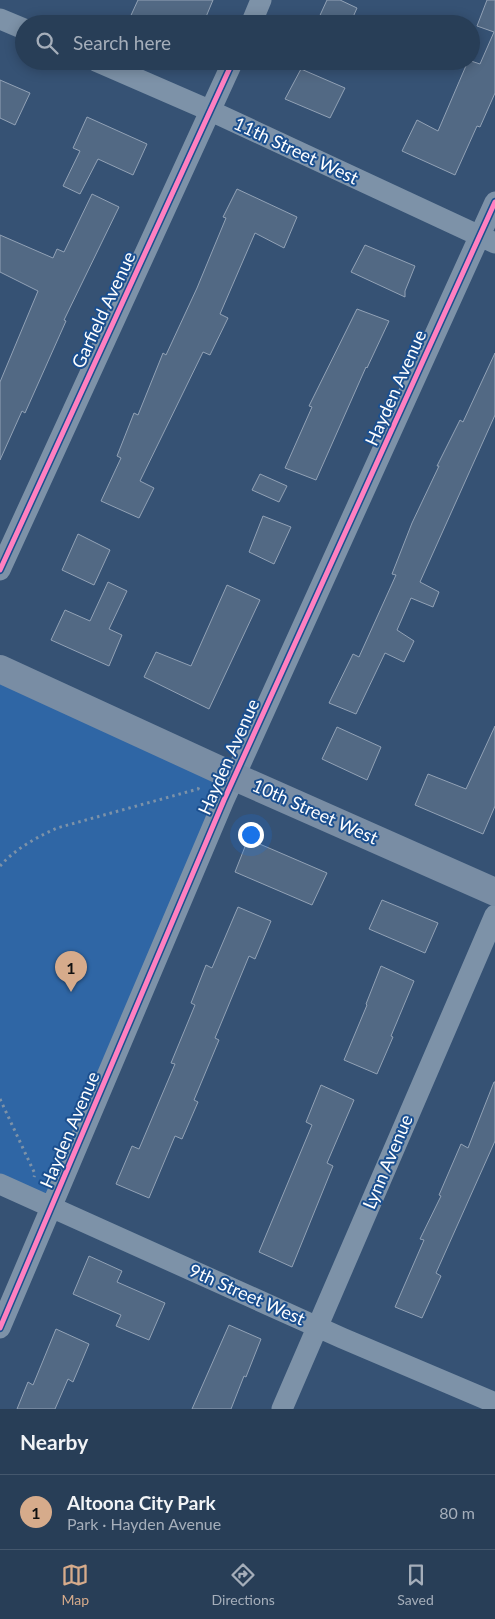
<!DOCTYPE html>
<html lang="en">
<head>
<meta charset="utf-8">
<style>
  :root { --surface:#283e57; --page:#344961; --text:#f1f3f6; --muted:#a5aeba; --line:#44576d; --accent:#d6ab8b }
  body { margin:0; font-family:Lato,sans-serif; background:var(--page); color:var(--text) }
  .you { position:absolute; left:250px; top:834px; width:18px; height:18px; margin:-12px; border:4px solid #fff; border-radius:50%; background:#1a73e8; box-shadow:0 0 0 8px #1a73e833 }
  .badge { display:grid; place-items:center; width:32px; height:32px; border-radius:50%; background:var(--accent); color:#111; font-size:16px; font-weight:700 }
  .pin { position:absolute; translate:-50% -41px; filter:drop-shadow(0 1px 2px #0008) }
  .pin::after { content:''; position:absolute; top:26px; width:18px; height:15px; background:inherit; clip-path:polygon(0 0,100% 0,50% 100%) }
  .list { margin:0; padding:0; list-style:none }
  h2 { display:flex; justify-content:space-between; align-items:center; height:65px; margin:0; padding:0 20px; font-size:21px }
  h2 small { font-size:16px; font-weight:400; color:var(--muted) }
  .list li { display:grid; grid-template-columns:32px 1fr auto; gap:15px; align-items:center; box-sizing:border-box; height:75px; padding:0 20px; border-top:1px solid var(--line) }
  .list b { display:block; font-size:19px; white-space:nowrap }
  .list p { margin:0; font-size:16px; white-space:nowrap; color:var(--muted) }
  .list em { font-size:16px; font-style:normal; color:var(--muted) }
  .icon { flex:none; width:28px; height:28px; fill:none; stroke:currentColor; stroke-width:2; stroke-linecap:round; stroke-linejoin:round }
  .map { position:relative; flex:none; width:495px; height:1409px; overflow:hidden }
  .search { position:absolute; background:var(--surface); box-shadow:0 2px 12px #0003; left:15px; right:15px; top:15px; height:55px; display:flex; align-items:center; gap:12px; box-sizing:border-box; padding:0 18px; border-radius:28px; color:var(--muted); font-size:19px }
  .sheet { height:140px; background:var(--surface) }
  nav { display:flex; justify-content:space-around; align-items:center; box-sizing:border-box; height:70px; border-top:1px solid var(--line); background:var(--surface); font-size:14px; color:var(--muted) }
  nav a { display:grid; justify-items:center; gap:2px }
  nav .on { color:var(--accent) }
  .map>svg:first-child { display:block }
  .green { fill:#2f66a5 }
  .building { fill:#526984; stroke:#92a2b6 }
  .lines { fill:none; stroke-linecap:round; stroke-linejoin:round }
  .path { stroke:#7d92a8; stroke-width:3; stroke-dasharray:2.5 4; stroke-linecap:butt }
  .street { stroke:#7d92a8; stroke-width:21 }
  .secondary { stroke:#798da4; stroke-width:28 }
  .cycleway-casing { stroke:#1b4f8f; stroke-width:8 }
  .cycleway { stroke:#ff80c0; stroke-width:5 }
  .labels { text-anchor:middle; stroke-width:4; stroke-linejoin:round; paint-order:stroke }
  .street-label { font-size:18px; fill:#fff; stroke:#1b4f8f }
</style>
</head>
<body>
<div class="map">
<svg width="495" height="1409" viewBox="0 0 495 1409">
  <rect width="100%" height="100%" fill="#365274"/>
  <path class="green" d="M 0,669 L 235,777 L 52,1208 L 0,1184 Z"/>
  <path class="building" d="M 138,0 L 213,0 L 203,24 L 127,24 Z
    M 327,0 L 340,0 L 357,8 L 350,24 L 316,24 Z
    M 487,0 L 495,0 L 495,93 L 480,127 L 477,126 L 455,175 L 402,151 L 417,120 L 438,131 L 468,61 L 471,61 L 480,64 L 494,32 L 477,26 Z
    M 301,69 L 345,88 L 330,118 L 285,99 Z
    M 0,80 L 30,93 L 15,125 L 0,118 Z
    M 87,117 L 147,144 L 133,175 L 98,159 L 80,194 L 63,186 L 80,151 L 73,148 Z
    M 237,189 L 297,217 L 284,248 L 255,233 L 220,314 L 228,318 L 210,355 L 203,352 L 140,481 L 154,488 L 139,518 L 101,501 L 121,458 L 117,456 L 134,413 L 138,415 L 163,353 L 166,355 L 197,288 L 226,218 L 223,217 Z
    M 92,194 L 119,207 L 64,320 L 66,321 L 25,413 L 22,411 L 0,460 L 0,382 L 38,291 L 0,272 L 0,235 L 53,258 L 57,249 L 64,252 Z
    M 365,245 L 415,266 L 405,291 L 405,297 L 351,272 Z
    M 357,309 L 389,321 L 367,368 L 366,367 L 316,480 L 285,468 L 312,407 L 309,406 Z
    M 495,353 L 495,415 L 420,582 L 439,592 L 433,607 L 411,598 L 397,630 L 414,641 L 404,662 L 385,653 L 356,714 L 329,703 L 353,654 L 359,657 L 396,575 L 392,574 L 412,523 L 439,466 L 437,466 L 460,420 L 463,422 Z
    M 260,474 L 287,486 L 279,502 L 252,490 Z
    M 263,516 L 291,527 L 274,564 L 249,552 Z
    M 78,534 L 110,550 L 94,585 L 62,570 Z
    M 108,582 L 127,591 L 109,629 L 122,635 L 109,666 L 51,640 L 65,610 L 90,621 Z
    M 227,585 L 260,600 L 209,709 L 144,677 L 156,652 L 191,666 Z
    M 495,726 L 495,806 L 483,834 L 415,805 L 428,774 L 466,789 Z
    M 337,727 L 381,747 L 367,780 L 322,759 Z
    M 248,839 L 327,873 L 312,905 L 235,872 Z
    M 382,900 L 438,923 L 425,953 L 369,929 Z
    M 238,907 L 271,921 L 255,959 L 249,956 L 215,1038 L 219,1040 L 194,1100 L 198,1102 L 182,1139 L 175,1136 L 149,1198 L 116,1184 L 132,1146 L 139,1149 L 175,1064 L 171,1063 L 195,1005 L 191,1003 L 206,965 L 212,968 Z
    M 381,966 L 414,981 L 391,1036 L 393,1037 L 377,1074 L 344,1060 L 367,1005 L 366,1004 Z
    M 494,1082 L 495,1082 L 495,1141 L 436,1273 L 441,1276 L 422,1318 L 395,1307 L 424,1240 L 420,1239 L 441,1196 L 439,1195 L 461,1144 L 468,1148 Z
    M 321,1085 L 354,1100 L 327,1163 L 333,1166 L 292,1267 L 259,1252 L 312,1125 L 306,1122 Z
    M 89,1256 L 122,1271 L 117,1282 L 165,1303 L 149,1340 L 116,1326 L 121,1315 L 73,1294 Z
    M 229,1325 L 261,1339 L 246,1377 L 244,1376 L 231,1409 L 192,1409 Z
    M 56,1329 L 89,1344 L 73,1382 L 68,1379 L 55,1409 L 17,1409 L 28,1382 L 33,1385 Z"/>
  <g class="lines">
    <path class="path" d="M 0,866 C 15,849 37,837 57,828 L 198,789 L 200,785
      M 0,1099 L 35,1174 L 34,1177"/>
    <path class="street" d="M 0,19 L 24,29
      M 251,24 L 261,0
      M 96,61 L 211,111 L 495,243
      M 0,570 L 233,61
      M 0,1184 L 342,1338 L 495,1403
      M 0,1328 L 224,800 L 495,202
      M 282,1409 L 495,915"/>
    <path class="secondary" d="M 0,669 L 235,777 L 495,892"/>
    <g class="cycleway-casing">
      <path id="cycleway" d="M 0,570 L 233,61
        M 0,1328 L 224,800 L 495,202"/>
    </g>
    <use href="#cycleway" class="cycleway"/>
  </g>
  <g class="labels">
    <g class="street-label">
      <text transform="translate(296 151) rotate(25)" y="6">11th Street West</text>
      <text transform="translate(104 310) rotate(-65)" y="6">Garfield Avenue</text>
      <text transform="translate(396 388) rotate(-66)" y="6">Hayden Avenue</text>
      <text transform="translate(229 757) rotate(-66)" y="6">Hayden Avenue</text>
      <text transform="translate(315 812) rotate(24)" y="6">10th Street West</text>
      <text transform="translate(70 1130) rotate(-67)" y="6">Hayden Avenue</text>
      <text transform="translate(388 1162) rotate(-67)" y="6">Lynn Avenue</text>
      <text transform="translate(247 1295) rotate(24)" y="6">9th Street West</text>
    </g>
  </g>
</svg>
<div class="you"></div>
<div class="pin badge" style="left:71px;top:992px">1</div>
<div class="search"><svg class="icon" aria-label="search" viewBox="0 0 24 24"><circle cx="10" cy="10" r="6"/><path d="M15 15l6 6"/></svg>Search here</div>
</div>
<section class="sheet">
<h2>Nearby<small></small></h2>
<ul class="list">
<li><span class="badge">1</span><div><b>Altoona City Park</b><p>Park · Hayden Avenue</p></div><em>80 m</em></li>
</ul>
</section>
<nav>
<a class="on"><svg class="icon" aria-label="map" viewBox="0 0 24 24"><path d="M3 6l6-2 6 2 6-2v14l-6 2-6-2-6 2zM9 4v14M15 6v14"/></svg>Map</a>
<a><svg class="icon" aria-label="directions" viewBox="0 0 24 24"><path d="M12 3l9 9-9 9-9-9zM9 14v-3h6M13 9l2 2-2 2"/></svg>Directions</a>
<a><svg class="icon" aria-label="saved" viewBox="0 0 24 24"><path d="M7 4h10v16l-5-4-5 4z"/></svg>Saved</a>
</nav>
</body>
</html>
